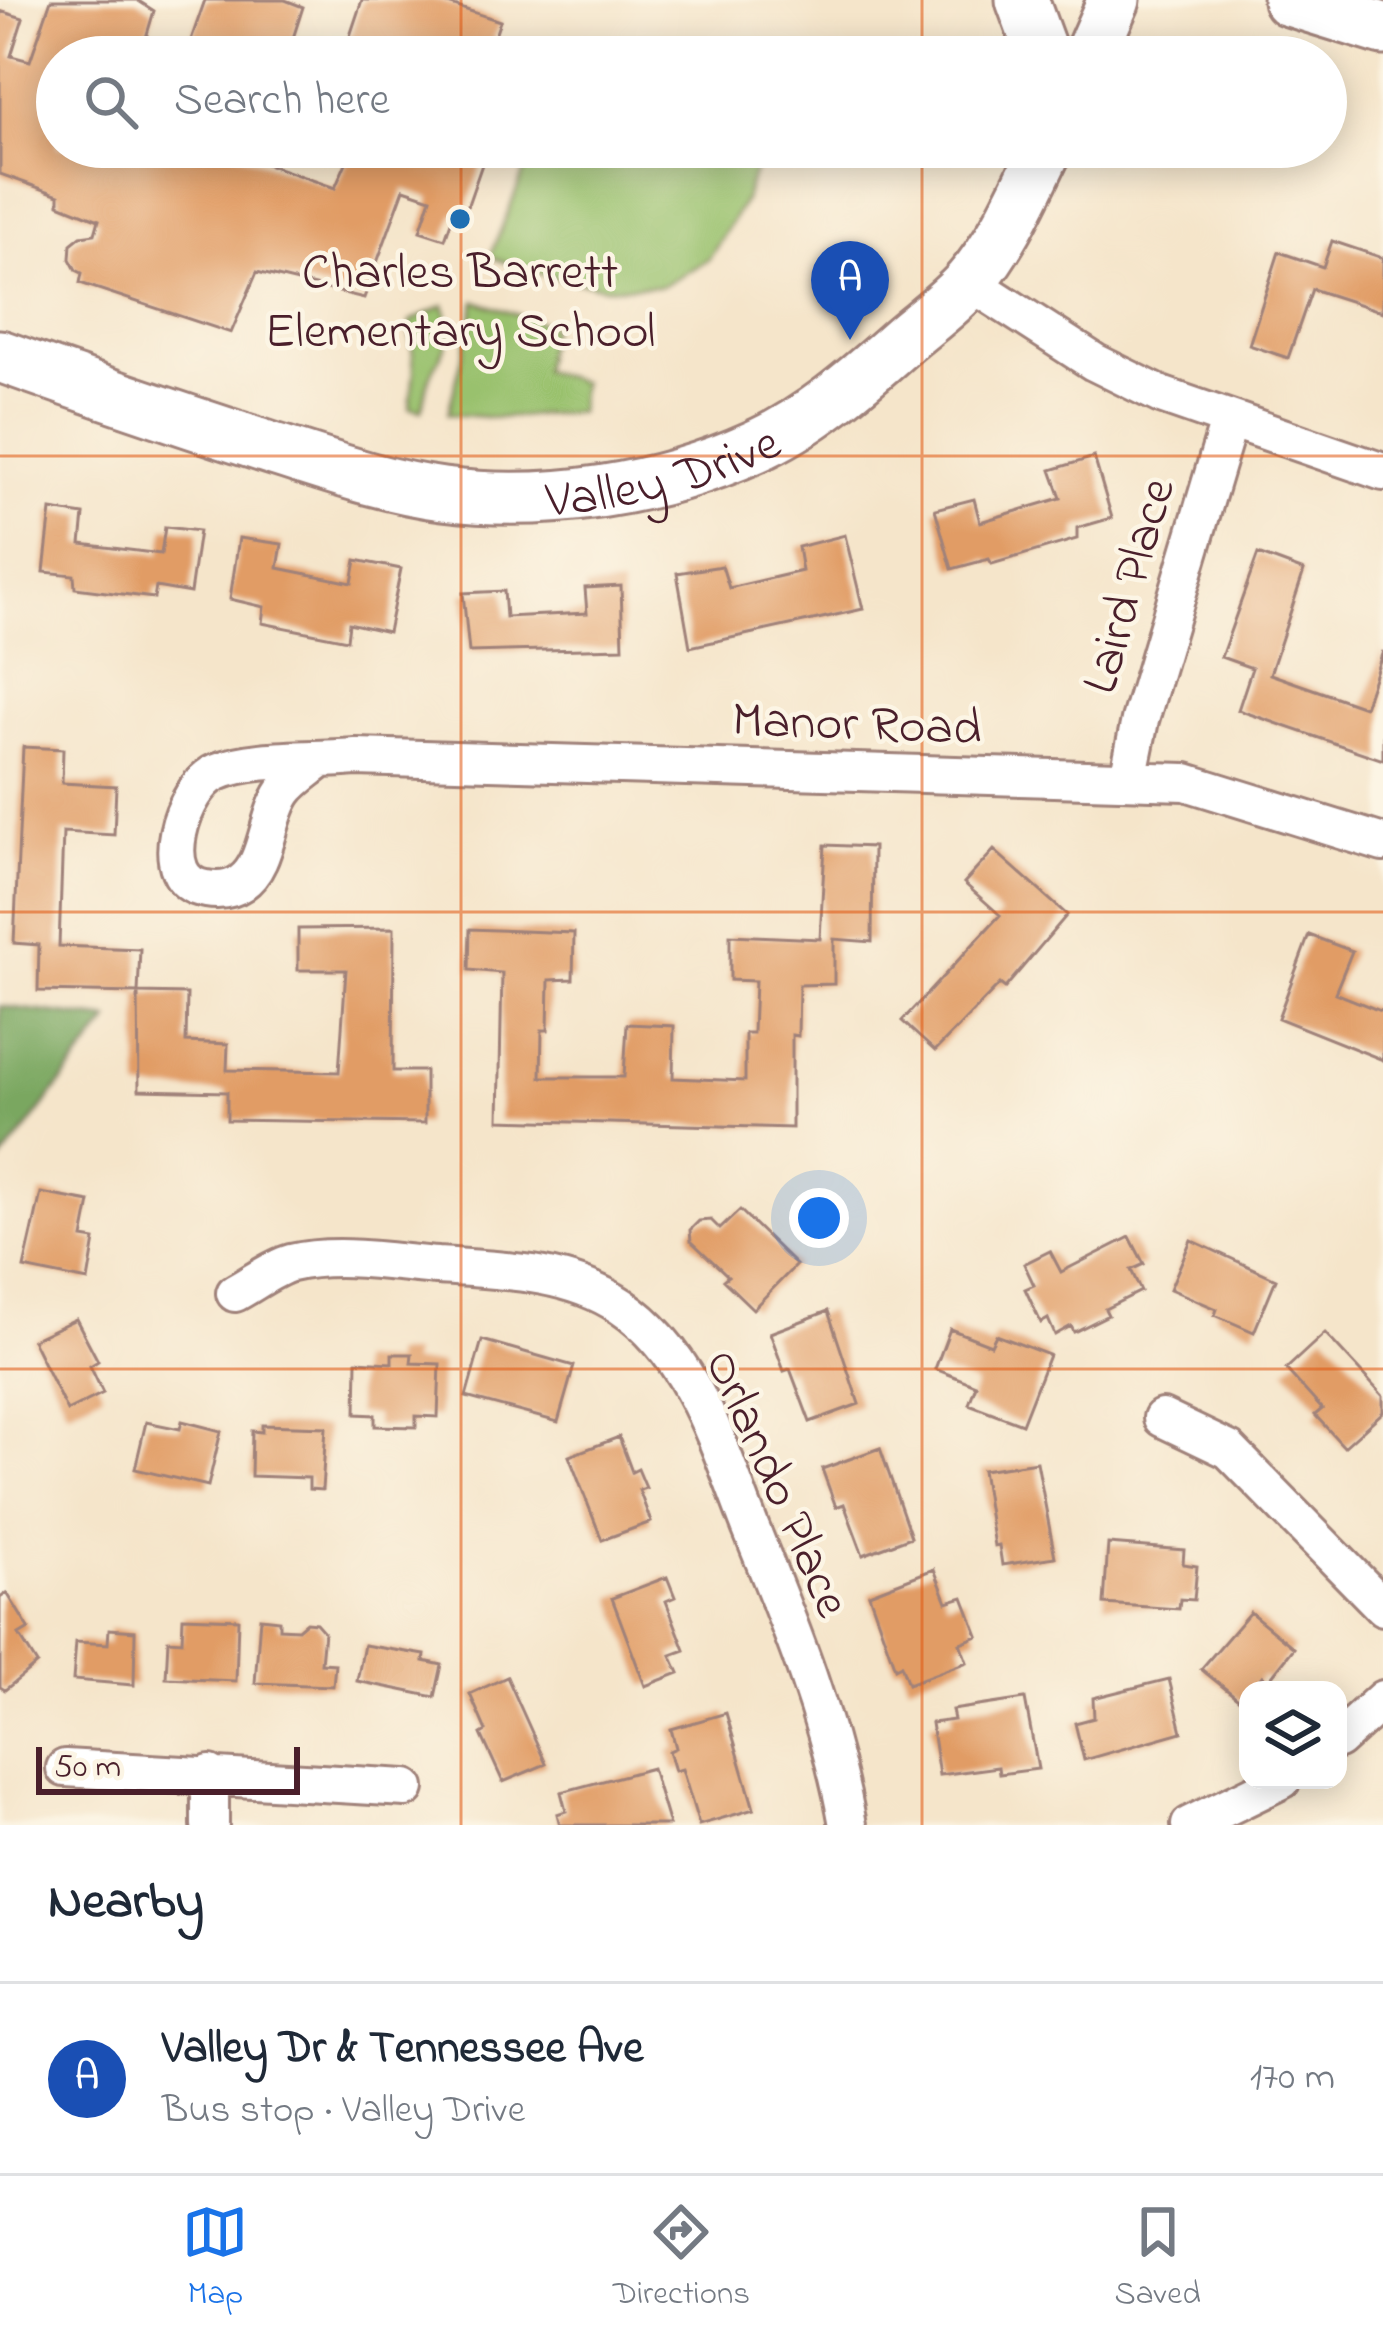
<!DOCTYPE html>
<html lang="en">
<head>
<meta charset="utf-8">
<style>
  :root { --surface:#fff; --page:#f2f2f3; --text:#1f2937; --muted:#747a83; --line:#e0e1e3; --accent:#1a73e8 }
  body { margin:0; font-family:"Indie Flower",sans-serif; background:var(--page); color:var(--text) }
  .controls { position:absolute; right:36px; bottom:36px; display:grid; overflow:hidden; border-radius:24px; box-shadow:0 6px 30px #0003 }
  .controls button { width:108px; height:108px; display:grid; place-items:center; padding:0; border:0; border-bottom:3px solid var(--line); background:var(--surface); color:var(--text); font:60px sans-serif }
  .scale { position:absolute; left:36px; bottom:30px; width:264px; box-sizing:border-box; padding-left:12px; border:6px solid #4a1f2b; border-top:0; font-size:33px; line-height:42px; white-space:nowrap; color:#4a1f2b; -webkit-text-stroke:9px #fcf5e5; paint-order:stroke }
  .you { position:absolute; left:819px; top:1218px; width:42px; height:42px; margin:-30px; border:9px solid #fff; border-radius:50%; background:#1a73e8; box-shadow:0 0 0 18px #1a73e833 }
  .badge { display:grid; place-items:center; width:78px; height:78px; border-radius:50%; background:var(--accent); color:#fff; font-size:39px; font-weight:700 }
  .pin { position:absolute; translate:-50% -99px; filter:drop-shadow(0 3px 6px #0008) }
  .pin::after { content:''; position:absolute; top:63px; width:42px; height:36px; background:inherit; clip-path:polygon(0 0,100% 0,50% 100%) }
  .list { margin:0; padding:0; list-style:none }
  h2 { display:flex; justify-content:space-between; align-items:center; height:156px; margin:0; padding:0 48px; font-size:51px }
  h2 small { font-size:39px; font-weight:400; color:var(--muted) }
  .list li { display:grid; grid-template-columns:78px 1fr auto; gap:36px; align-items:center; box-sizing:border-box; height:192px; padding:0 48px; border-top:3px solid var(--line) }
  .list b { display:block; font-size:45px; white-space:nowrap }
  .list p { margin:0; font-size:39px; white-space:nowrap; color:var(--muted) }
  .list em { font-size:39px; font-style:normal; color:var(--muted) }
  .icon { flex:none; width:66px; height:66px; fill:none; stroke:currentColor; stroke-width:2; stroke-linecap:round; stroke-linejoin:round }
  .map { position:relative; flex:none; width:1383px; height:1825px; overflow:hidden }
  .search { position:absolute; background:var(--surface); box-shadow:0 6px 30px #0003; left:36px; right:36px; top:36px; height:132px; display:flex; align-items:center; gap:30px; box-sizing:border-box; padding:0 42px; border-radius:66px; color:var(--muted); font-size:45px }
  .sheet { height:348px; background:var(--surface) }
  nav { display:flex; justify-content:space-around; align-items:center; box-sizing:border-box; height:168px; border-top:3px solid var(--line); background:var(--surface); font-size:33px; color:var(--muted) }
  nav a { display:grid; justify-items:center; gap:6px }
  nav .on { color:var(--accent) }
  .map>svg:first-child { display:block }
  .green { fill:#99c16d; stroke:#72704c; stroke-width:3 }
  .forest { fill:#7aa760; stroke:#626346; stroke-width:3 }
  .building { fill:#e19c65 }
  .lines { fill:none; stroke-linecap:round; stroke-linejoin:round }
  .street-casing { stroke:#a0827a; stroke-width:42 }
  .secondary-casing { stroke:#a0827a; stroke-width:57 }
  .street { stroke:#fff; stroke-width:36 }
  .secondary { stroke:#fff; stroke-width:51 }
  .grid { fill:none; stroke:#e0560e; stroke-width:3; stroke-opacity:0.55 }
  .poi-dot { fill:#1f6fb2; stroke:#fcf5e5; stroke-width:4.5 }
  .labels { text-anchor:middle; stroke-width:9; stroke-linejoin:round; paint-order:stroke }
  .poi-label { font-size:51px; fill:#4a1f2b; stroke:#fcf5e5 }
  .street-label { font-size:51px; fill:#4a1f2b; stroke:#fcf5e5 }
</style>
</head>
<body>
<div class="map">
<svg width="1383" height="1825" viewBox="0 0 1383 1825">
  <rect width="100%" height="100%" fill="#fcf5e5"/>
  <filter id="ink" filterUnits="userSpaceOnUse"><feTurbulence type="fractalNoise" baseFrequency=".00833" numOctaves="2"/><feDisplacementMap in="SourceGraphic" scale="24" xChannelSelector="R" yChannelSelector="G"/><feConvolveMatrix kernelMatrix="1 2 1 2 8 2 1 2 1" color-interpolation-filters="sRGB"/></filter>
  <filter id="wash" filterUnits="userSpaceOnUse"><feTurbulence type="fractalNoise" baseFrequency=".004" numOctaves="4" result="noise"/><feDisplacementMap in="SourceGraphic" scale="48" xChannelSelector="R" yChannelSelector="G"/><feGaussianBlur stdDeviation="2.7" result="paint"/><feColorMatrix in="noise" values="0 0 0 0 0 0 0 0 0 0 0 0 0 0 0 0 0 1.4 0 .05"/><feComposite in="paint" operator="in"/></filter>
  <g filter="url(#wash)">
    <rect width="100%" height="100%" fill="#f5e5ca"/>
    <path class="green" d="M 534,147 L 746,147 L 760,154 L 744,201 L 709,259 L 662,286 L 605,287 L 547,276 L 490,257 Z
      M 476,301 L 551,326 L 542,370 L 581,382 L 578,412 L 498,418 L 448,414 Z
      M 444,305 C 458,343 441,347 429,380 C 426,389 425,400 422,410 L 410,408 L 414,371 L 410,322 Z"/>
    <path class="forest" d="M 0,1006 L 110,1020 L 0,1163 Z"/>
    <g id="blocks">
      <path class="building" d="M 51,0 L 137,0 L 154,11 L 142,51 L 125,46 L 121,57 L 57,57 L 57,147 L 218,147 L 335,188 L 353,147 L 488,147 L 464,216 L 454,213 L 445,239 L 420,231 L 431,198 L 404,189 L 364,298 L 257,272 L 231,333 L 80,283 L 82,273 L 76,270 L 70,259 L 71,244 L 81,236 L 95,234 L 99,220 L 59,204 L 59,195 L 0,174 L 0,11 L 23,18 L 11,56 L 30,61 Z
        M 205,0 L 285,0 L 303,7 L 287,57 L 185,57 Z
        M 362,0 L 436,0 L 500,21 L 488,57 L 343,57 Z
        M 1332,241 L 1383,258 L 1383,312 L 1312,289 L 1288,358 L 1249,345 L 1279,252 L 1323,267 Z
        M 1094,457 L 1112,518 L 1077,528 L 1077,539 L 992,564 L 989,559 L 952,569 L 935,509 L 974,499 L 980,522 L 1061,498 L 1051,470 Z
        M 51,510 L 84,515 L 81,544 L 161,554 L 165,527 L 199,531 L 190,593 L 156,587 L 154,598 L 75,588 L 74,575 L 44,572 Z
        M 845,535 L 863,609 L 690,647 L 677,573 L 722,566 L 729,588 L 802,571 L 798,547 Z
        M 239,538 L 282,544 L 278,568 L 352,583 L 356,560 L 401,569 L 388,632 L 349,623 L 347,640 L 262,623 L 264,607 L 230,599 Z
        M 1258,554 L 1304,571 L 1270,674 L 1364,707 L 1383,651 L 1383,760 L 1238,710 L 1252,668 L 1221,657 Z
        M 621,586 L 623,648 L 469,652 L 463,593 L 504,591 L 506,617 L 587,613 L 585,588 Z
        M 23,747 L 63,749 L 62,783 L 116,786 L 114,835 L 63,832 L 59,946 L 140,949 L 138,993 L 187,994 L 186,1042 L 228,1044 L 227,1070 L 339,1072 L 346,970 L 298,970 L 298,929 L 394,928 L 393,1071 L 425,1071 L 425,1123 L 227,1120 L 227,1092 L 139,1090 L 138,993 L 38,991 L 39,945 L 14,943 Z
        M 825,845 L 873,847 L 872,942 L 834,939 L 834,984 L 799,985 L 798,1036 L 792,1035 L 792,1128 L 499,1120 L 502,973 L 469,970 L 470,929 L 574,933 L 573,979 L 549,980 L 548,1030 L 542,1030 L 541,1077 L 624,1077 L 627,1024 L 674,1026 L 673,1078 L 745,1081 L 745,1033 L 753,1033 L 755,981 L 730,980 L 730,935 L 820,939 Z
        M 994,850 L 1067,915 L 1005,988 L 1000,984 L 935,1051 L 902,1021 L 1000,915 L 964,883 Z
        M 1309,935 L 1352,951 L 1335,993 L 1383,1012 L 1383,1060 L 1278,1018 Z
        M 41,1193 L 90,1202 L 83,1238 L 95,1240 L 88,1281 L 24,1268 Z
        M 740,1210 L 796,1265 L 753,1309 L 723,1280 L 728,1276 L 691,1241 L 690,1230 L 699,1221 L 711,1220 L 720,1229 Z
        M 1130,1237 L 1144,1264 L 1131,1270 L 1141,1291 L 1105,1309 L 1108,1315 L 1074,1332 L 1071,1326 L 1055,1335 L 1048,1319 L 1041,1323 L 1025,1289 L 1034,1285 L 1024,1264 L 1050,1251 L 1061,1272 Z
        M 1191,1240 L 1276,1279 L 1254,1332 L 1215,1315 L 1217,1309 L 1170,1289 Z
        M 828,1311 L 859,1404 L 810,1422 L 790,1369 L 784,1371 L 770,1333 Z
        M 76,1319 L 98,1361 L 90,1366 L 103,1393 L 67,1411 L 32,1340 Z
        M 950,1329 L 991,1345 L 996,1335 L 1049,1355 L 1022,1424 L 969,1404 L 976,1385 L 935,1369 Z
        M 1325,1333 L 1383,1396 L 1383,1412 L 1344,1447 L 1315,1415 L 1322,1409 L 1286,1369 Z
        M 482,1340 L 574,1366 L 558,1422 L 466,1397 Z
        M 392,1354 L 412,1354 L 411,1363 L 440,1364 L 438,1417 L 416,1416 L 416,1427 L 375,1426 L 375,1415 L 356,1414 L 357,1361 L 392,1363 Z
        M 182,1421 L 221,1431 L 208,1486 L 135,1469 L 146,1422 L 180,1429 Z
        M 262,1425 L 326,1427 L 322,1490 L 309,1489 L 309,1478 L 251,1476 L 252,1431 L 262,1432 Z
        M 619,1437 L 632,1472 L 638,1469 L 646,1488 L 639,1490 L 651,1522 L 602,1540 L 569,1456 Z
        M 880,1448 L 911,1537 L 863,1555 L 844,1504 L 836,1507 L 822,1469 Z
        M 1037,1462 L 1055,1557 L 1002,1565 L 999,1545 L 994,1546 L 982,1470 Z
        M 1108,1544 L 1184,1550 L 1183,1564 L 1197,1566 L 1194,1600 L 1180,1599 L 1179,1609 L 1104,1604 Z
        M 934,1569 L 947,1602 L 963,1597 L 978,1636 L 960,1643 L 967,1662 L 908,1684 L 901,1665 L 895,1668 L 869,1594 Z
        M 667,1577 L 675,1597 L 666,1601 L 685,1650 L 671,1655 L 679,1673 L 645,1686 L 612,1598 Z
        M 7,1593 L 29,1629 L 19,1635 L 37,1664 L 5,1690 L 0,1687 L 0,1598 Z
        M 1250,1612 L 1294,1648 L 1268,1681 L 1262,1676 L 1242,1702 L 1201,1669 Z
        M 183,1617 L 238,1619 L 236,1681 L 166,1678 L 168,1640 L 182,1641 Z
        M 260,1618 L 279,1620 L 279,1628 L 298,1629 L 306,1622 L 316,1623 L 324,1632 L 321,1663 L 335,1664 L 333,1686 L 255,1683 Z
        M 109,1629 L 135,1631 L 134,1685 L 73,1680 L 76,1642 L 108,1644 Z
        M 364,1645 L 425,1655 L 424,1661 L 442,1665 L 435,1697 L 357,1681 Z
        M 507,1677 L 546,1764 L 503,1782 L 481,1734 L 486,1731 L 470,1694 Z
        M 1169,1679 L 1182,1732 L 1084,1760 L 1075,1723 L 1094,1718 L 1093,1698 Z
        M 1025,1699 L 1038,1769 L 999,1774 L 998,1767 L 939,1775 L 931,1723 L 954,1720 L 952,1710 Z
        M 726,1713 L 754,1809 L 699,1825 L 682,1769 L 675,1771 L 669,1751 L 676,1748 L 671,1729 Z
        M 652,1768 L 669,1825 L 560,1825 L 557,1814 L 566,1811 L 561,1792 Z"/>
    </g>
  </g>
  <g filter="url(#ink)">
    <use href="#blocks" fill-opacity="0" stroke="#a0827a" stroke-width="3"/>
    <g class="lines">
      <g class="street-casing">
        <path id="street" d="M 970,282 L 1094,362 L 1161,395 L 1383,472
          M 319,761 C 307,771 292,780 284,792 C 266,818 268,865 241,883 C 231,890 218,891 206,889 C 151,882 183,786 217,772 C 254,756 316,761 356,757 L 1186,782 L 1383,843
          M 1128,779 L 1140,720 L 1229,421
          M 235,1293 C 252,1284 273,1268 291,1263 C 337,1252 391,1262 437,1266 C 499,1270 567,1270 621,1306 C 695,1355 721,1454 752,1531 C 791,1627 830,1723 848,1825
          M 1162,1418 L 1229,1450 L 1383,1607
          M 1338,1740 L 1383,1699
          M 65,1768 L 406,1788
          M 210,1825 L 210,1774
          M 1190,1825 L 1282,1780"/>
      </g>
      <g class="secondary-casing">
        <g id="secondary">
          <path d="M 1022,0 L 1043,57"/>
          <path d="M 1289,0 L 1383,29"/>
          <path d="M 1089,57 L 1114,0"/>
          <path id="s1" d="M 0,356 C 89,388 178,418 267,447 C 325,465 382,486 443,494 C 547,507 659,490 754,447 C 809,423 858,380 902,341 C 924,322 951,303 970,281 C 1003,243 1025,192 1047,147"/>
        </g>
      </g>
      <use href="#street" class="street"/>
      <use href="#secondary" class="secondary"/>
    </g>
  </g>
  <path class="grid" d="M 461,0 L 461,57M 922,0 L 922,57M 461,147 L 461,1825M 922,147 L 922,1825M 0,456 L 1383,456M 0,912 L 1383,912M 0,1369 L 1383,1369"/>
  <circle class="poi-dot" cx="460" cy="219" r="12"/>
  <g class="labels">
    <g class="poi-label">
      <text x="460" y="287">Charles Barrett<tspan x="460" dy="59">Elementary School</tspan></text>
    </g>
    <g class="street-label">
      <text dy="18" stroke="none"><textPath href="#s1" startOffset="687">Valley Drive</textPath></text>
      <text transform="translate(1126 585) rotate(-74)" y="18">Laird Place</text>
      <text transform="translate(857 721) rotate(2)" y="18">Manor Road</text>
      <text transform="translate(780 1482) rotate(66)" y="18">Orlando Place</text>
    </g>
  </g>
</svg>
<div class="controls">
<button><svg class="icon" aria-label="layers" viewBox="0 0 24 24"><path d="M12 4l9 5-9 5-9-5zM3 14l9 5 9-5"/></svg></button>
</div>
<div class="scale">50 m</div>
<div class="you"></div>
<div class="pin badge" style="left:850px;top:340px;background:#1a4fb4">A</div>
<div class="search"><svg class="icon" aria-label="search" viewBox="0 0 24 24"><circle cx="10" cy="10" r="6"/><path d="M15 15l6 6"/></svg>Search here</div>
</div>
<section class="sheet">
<h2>Nearby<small></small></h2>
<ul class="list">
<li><span class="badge" style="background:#1a4fb4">A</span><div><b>Valley Dr &amp; Tennessee Ave</b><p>Bus stop · Valley Drive</p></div><em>170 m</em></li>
</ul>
</section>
<nav>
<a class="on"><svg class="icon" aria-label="map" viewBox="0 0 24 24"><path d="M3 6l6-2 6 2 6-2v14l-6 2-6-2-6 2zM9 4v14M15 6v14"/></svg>Map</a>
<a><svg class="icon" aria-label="directions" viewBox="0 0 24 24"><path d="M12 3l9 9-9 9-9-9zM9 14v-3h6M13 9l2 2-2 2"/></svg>Directions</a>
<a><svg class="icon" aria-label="saved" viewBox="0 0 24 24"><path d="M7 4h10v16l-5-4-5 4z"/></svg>Saved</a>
</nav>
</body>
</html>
